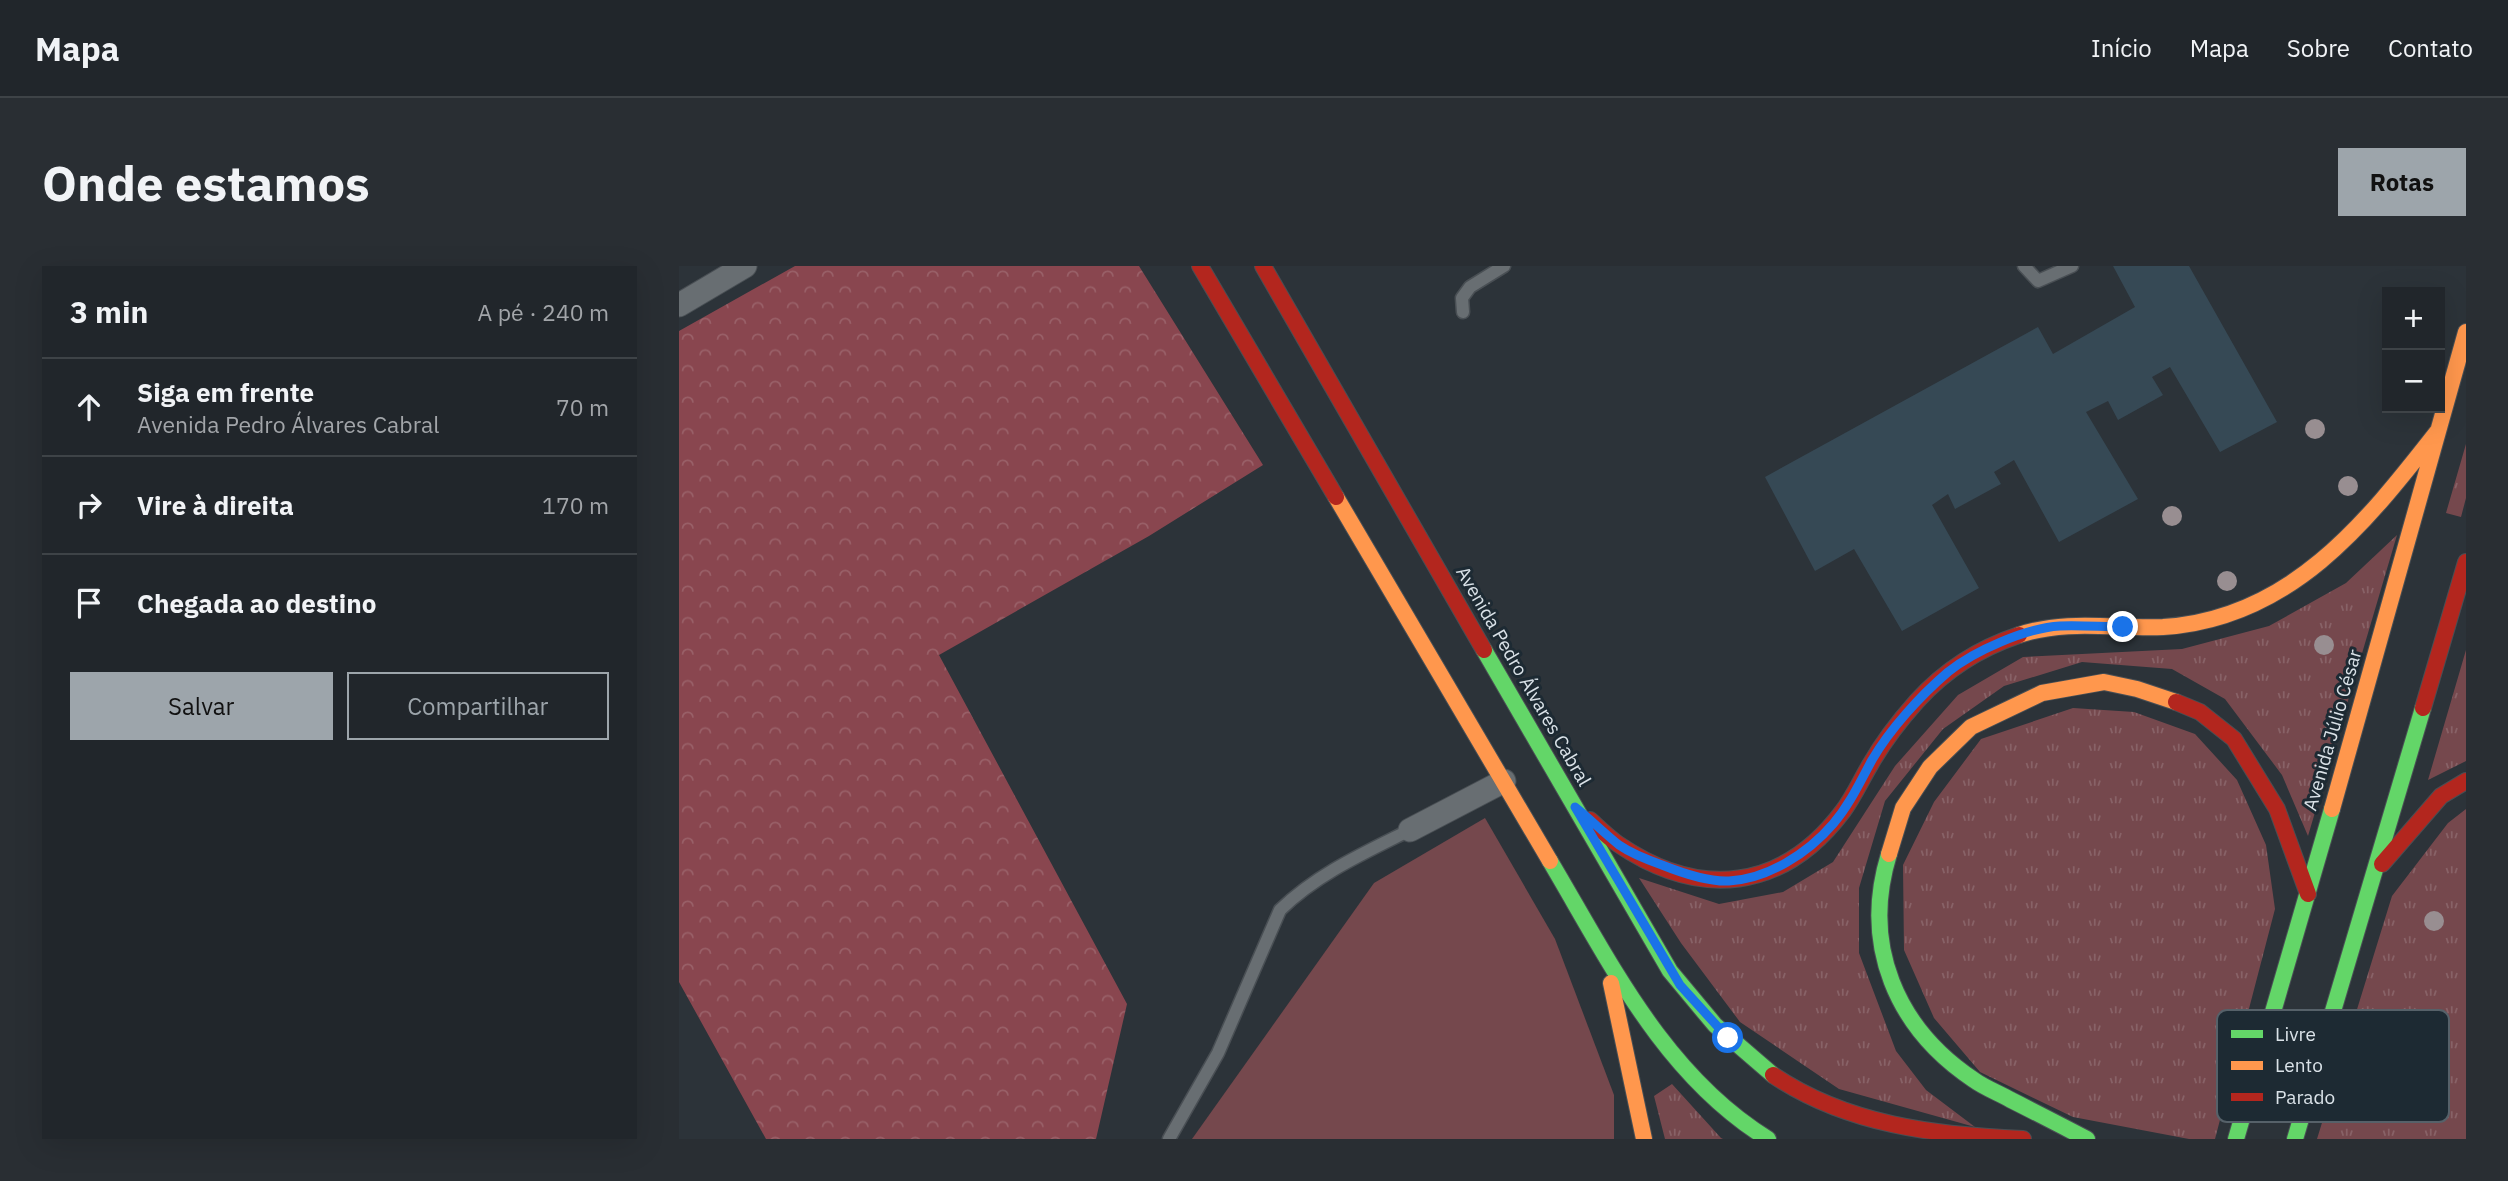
<!DOCTYPE html>
<html lang="pt">
<head>
<meta charset="utf-8">
<style>
  :root { --surface:#21262b; --page:#292e33; --text:#f1f3f6; --muted:#a2a5a9; --line:#3e4347; --accent:#9da5ab }
  body { margin:0; font-family:"IBM Plex Sans",sans-serif; background:var(--page); color:var(--text) }
  .controls { position:absolute; right:21px; top:21px; display:grid; overflow:hidden; border-radius:0px; box-shadow:0 7px 28px #0002 }
  .controls button { width:63px; height:63px; display:grid; place-items:center; padding:0; border:0; border-bottom:2px solid var(--line); background:var(--surface); color:var(--text); font:35px sans-serif }
  .stop { position:absolute; width:21px; height:21px; margin:-16px; border:5px solid #1a73e8; border-radius:50%; background:#fff }
  .stop.end { background:#1a73e8; border-color:#fff; box-shadow:0 2px 7px #0008 }
  .list { margin:0; padding:0; list-style:none }
  h2 { display:flex; justify-content:space-between; align-items:center; height:91px; margin:0; padding:0 28px; font-size:30px }
  h2 small { font-size:23px; font-weight:400; color:var(--muted) }
  .list li { display:grid; grid-template-columns:46px 1fr auto; gap:21px; align-items:center; box-sizing:border-box; height:98px; padding:0 28px; border-top:2px solid var(--line) }
  .list b { display:block; font-size:26px; white-space:nowrap }
  .list p { margin:0; font-size:23px; white-space:nowrap; color:var(--muted) }
  .list em { font-size:23px; font-style:normal; color:var(--muted) }
  .actions { display:flex; gap:14px; padding:21px 28px }
  .actions a { flex:1; padding:16px 0; border:2px solid var(--accent); border-radius:0px; text-align:center; font-size:24px; color:var(--accent) }
  .actions .main { background:var(--accent); color:#111 }
  .icon { flex:none; width:38px; height:38px; fill:none; stroke:currentColor; stroke-width:2; stroke-linecap:round; stroke-linejoin:round }
  .map { position:relative; flex:none; width:1787px; height:873px; overflow:hidden; border-radius:0px }
  header { display:flex; align-items:center; gap:42px; box-sizing:border-box; height:98px; padding:0 35px; background:var(--surface); border-bottom:2px solid var(--line) }
  header strong { font-size:33px }
  nav { display:flex; gap:38px; margin-inline-start:auto; font-size:24px }
  .intro { display:flex; align-items:center; justify-content:space-between; box-sizing:border-box; height:168px; padding:0 42px }
  h1 { margin:0; font-size:49px }
  .button { padding:18px 32px; border-radius:0px; background:var(--accent); color:#111; font-size:24px; font-weight:700 }
  main { display:flex; gap:42px; padding:0 42px }
  aside { flex:1; background:var(--surface); border-radius:0px; box-shadow:0 7px 28px #0002 }
  .map>svg:first-child { display:block }
  .grass { fill:url(#grass-tufts) }
  .forest { fill:url(#forest-crowns) }
  .park { fill:#75484d }
  .building { fill:#364955 }
  .lines { fill:none; stroke-linecap:round; stroke-linejoin:round }
  .lane-casing { stroke:#494f54; stroke-width:15 }
  .street-casing { stroke:#494f54; stroke-width:25 }
  .fast-casing { stroke:#494f54; stroke-width:18 }
  .slow-casing { stroke:#494f54; stroke-width:18 }
  .jam-casing { stroke:#494f54; stroke-width:18 }
  .lane { stroke:#686e72; stroke-width:12 }
  .street { stroke:#686e72; stroke-width:23 }
  .fast { stroke:#63d668; stroke-width:16 }
  .slow { stroke:#ff974d; stroke-width:16 }
  .jam { stroke:#b3261e; stroke-width:16 }
  .tree { fill:#988e91 }
  .route { stroke:#1a73e8; stroke-width:9 }
  .labels { text-anchor:middle; stroke-width:6; stroke-linejoin:round; paint-order:stroke }
  .street-label { font-size:19px; fill:#dae2e8; stroke:#1d2a33 }
  .key { fill:#1d2a33; stroke:#566169; stroke-width:2 }
  .key-label { font-size:19px; fill:#dae2e8 }
</style>
</head>
<body>
<header>
<strong>Mapa</strong>
<nav><a>Início</a><a>Mapa</a><a>Sobre</a><a>Contato</a></nav>
</header>
<div class="intro"><h1>Onde estamos</h1><a class="button">Rotas</a></div>
<main>
<aside>
<h2>3 min<small>A pé · 240 m</small></h2>
<ul class="list">
<li><svg class="icon" aria-label="ahead" viewBox="0 0 24 24"><path d="M12 20V5M6 11l6-6 6 6"/></svg><div><b>Siga em frente</b><p>Avenida Pedro Álvares Cabral</p></div><em>70 m</em></li>
<li><svg class="icon" aria-label="right" viewBox="0 0 24 24"><path d="M7 20v-9h11M14 6l5 5-5 5"/></svg><div><b>Vire à direita</b></div><em>170 m</em></li>
<li><svg class="icon" aria-label="arrive" viewBox="0 0 24 24"><path d="M6 21V4h12l-3 4 3 4H6"/></svg><div><b>Chegada ao destino</b></div></li>
</ul>
<div class="actions"><a class="main">Salvar</a><a>Compartilhar</a></div>
</aside>
<div class="map">
<svg width="1787" height="873" viewBox="0 0 1787 873">
  <defs>
    <pattern id="grass-tufts" width="24" height="20" patternUnits="userSpaceOnUse" patternTransform="scale(1.75)"><rect width="24" height="20" fill="#75484d"/><path d="M3 7l-1-3M5 7V3M7 7l1-3M15 17l-1-3M17 17v-4M19 17l1-3" fill="none" stroke="#886267"/></pattern>
    <pattern id="forest-crowns" width="20" height="18" patternUnits="userSpaceOnUse" patternTransform="scale(1.75)"><rect width="20" height="18" fill="#89464f"/><path d="M2 6a3 3 0 1 1 6 0M12 15a3 3 0 1 1 6 0" fill="none" stroke="#996068"/></pattern>
  </defs>
  <rect width="100%" height="100%" fill="#2c3339"/>
  <path class="grass" d="M 1787,178 L 1787,232 L 1782,251 L 1767,247 Z
    M 1718,269 L 1629,570 L 1603,509 L 1546,433 L 1493,403 L 1403,396 L 1325,420 L 1264,463 L 1206,535 L 1180,622 L 1180,687 L 1217,785 L 1247,824 L 1296,861 L 1160,823 L 1061,756 L 1002,677 L 960,612 L 1040,638 L 1104,626 L 1154,596 L 1216,500 L 1279,429 L 1344,391 L 1503,383 L 1590,360 L 1667,317 Z
    M 1787,384 L 1787,495 L 1749,514 Z
    M 1394,442 L 1455,446 L 1516,468 L 1558,514 L 1587,579 L 1596,643 L 1536,873 L 1510,873 L 1394,851 L 1301,806 L 1255,752 L 1225,684 L 1224,599 L 1255,536 L 1302,473 Z
    M 1787,543 L 1787,873 L 1638,873 L 1713,630 L 1769,557 Z
    M 993,818 L 1042,872 L 1044,873 L 986,873 L 975,830 Z"/>
  <path class="forest" d="M 116,0 L 460,0 L 584,199 L 470,270 L 260,389 L 448,738 L 417,873 L 87,873 L 0,716 L 0,65 Z"/>
  <path class="park" d="M 806,552 L 876,673 L 935,829 L 935,873 L 513,873 L 695,617 Z"/>
  <path class="building" d="M 1434,0 L 1510,0 L 1598,156 L 1541,186 L 1491,101 L 1473,111 L 1484,129 L 1439,154 L 1429,135 L 1407,146 L 1459,233 L 1380,276 L 1335,194 L 1315,206 L 1322,218 L 1276,243 L 1269,228 L 1253,239 L 1300,322 L 1223,365 L 1175,283 L 1136,305 L 1086,211 L 1359,61 L 1374,88 L 1456,41 Z"/>
  <g class="lines">
    <g class="lane-casing">
      <path id="lane" d="M 1345,0 L 1359,15 L 1393,0
        M 784,46 L 783,32 L 791,21 L 825,0
        M 490,873 L 539,787 L 601,644 C 638,608 685,587 731,564"/>
    </g>
    <g class="street-casing">
      <path id="street" d="M 0,39 L 66,0
        M 731,564 L 825,515"/>
    </g>
    <g class="fast-casing">
      <path id="fast" d="M 805,384 L 991,705 L 1036,759 L 1094,809
        M 1210,588 C 1182,679 1217,762 1295,814 C 1306,822 1320,827 1332,834 C 1358,847 1383,860 1408,873
        M 871,595 C 931,696 985,809 1089,873
        M 1557,873 L 1653,543
        M 1616,873 L 1744,442"/>
    </g>
    <g class="slow-casing">
      <path id="slow" d="M 657,231 L 871,595
        M 1340,369 C 1388,353 1435,363 1484,361 C 1611,353 1686,258 1758,166
        M 1653,543 L 1787,66
        M 1210,588 L 1224,542 L 1251,501 L 1292,461 L 1363,427 L 1425,416 L 1458,423 L 1497,436
        M 932,717 L 965,873"/>
    </g>
    <g class="jam-casing">
      <path id="jam" d="M 521,0 L 657,231
        M 584,0 L 805,384
        M 1497,436 L 1521,446 L 1555,473 L 1598,543 L 1629,628
        M 1744,442 L 1787,296
        M 911,554 C 920,562 929,571 939,578 C 1021,634 1104,625 1164,545 C 1175,530 1182,514 1191,499 C 1204,476 1221,454 1238,435 C 1266,404 1301,382 1340,369
        M 1703,598 L 1762,530 L 1787,515
        M 1094,809 C 1168,859 1256,869 1344,873"/>
    </g>
    <use href="#lane" class="lane"/>
    <use href="#street" class="street"/>
    <use href="#fast" class="fast"/>
    <use href="#slow" class="slow"/>
    <use href="#jam" class="jam"/>
  </g>
  <g class="tree">
    <circle cx="1636" cy="163" r="10"/>
    <circle cx="1669" cy="220" r="10"/>
    <circle cx="1493" cy="250" r="10"/>
    <circle cx="1548" cy="315" r="10"/>
    <circle cx="1645" cy="379" r="10"/>
    <circle cx="1755" cy="655" r="10"/>
  </g>
  <g class="lines">
    <path class="route" d="M 1049,772 L 1001,719 L 896,541 C 911,553 925,567 940,579 C 953,588 969,594 983,599 C 1003,607 1029,616 1050,615 C 1089,613 1129,587 1154,558 C 1171,538 1181,516 1193,494 C 1211,463 1241,430 1269,406 C 1295,385 1347,362 1381,360 C 1402,359 1423,361 1444,361"/>
  </g>
  <g class="labels">
    <g class="street-label">
      <text transform="translate(845 410) rotate(60)" y="7">Avenida Pedro Álvares Cabral</text>
      <text transform="translate(1653 464) rotate(-74)" y="7">Avenida Júlio César</text>
    </g>
  </g>
  <rect x="1538" y="744" width="232" height="112" rx="10" class="key"/>
  <rect x="1552" y="764" width="32" height="8" fill="#63d668"/>
  <rect x="1552" y="795" width="32" height="9" fill="#ff974d"/>
  <rect x="1552" y="827" width="32" height="8" fill="#b3261e"/>
  <g class="key-label">
    <text x="1596" y="775">Livre</text>
    <text x="1596" y="806">Lento</text>
    <text x="1596" y="838">Parado</text>
  </g>
</svg>
<div class="controls">
<button>+</button>
<button>−</button>
</div>
<div class="stop" style="left:1049px;top:772px"></div>
<div class="stop end" style="left:1444px;top:361px"></div>
</div>
</main>
</body>
</html>
